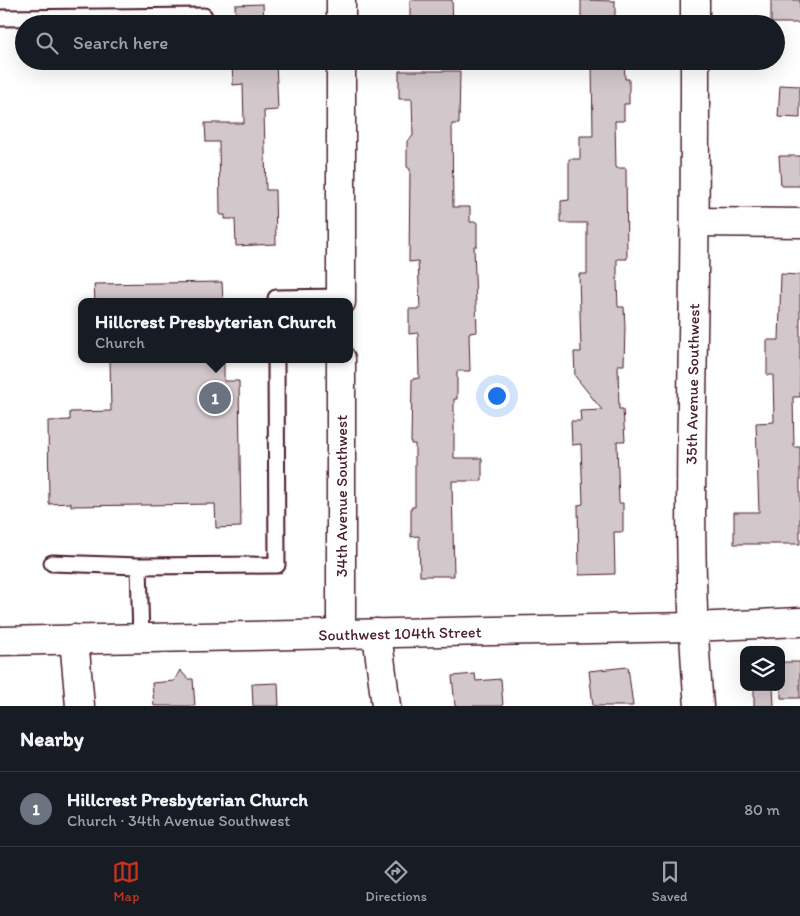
<!DOCTYPE html>
<html lang="en">
<head>
<meta charset="utf-8">
<style>
  :root { --surface:#171b24; --page:#20242c; --text:#f1f3f6; --muted:#9ea1a6; --line:#363941; --accent:#c8321e }
  body { margin:0; font-family:Itim,sans-serif; background:var(--page); color:var(--text) }
  .controls { position:absolute; right:15px; bottom:15px; display:grid; overflow:hidden; border-radius:10px; box-shadow:0 5px 20px #0002 }
  .controls button { width:45px; height:45px; display:grid; place-items:center; padding:0; border:0; border-bottom:1px solid var(--line); background:var(--surface); color:var(--text); font:25px sans-serif }
  .you { position:absolute; left:496px; top:395px; width:18px; height:18px; margin:-12px; border:4px solid #fff; border-radius:50%; background:#1a73e8; box-shadow:0 0 0 8px #1a73e833 }
  .badge { display:grid; place-items:center; width:32px; height:32px; border-radius:50%; background:var(--accent); color:#fff; font-size:16px; font-weight:700 }
  .pin { position:absolute; translate:-50% -50%; border:2px solid #fff; box-shadow:0 1px 5px #0006 }
  .popup { position:absolute; left:78px; top:298px; width:275px; height:65px; box-sizing:border-box; display:grid; place-content:center; border-radius:10px; background:var(--surface); filter:drop-shadow(0 1px 4px #0005); font-size:16px; white-space:nowrap; color:var(--muted) }
  .popup b { font-size:19px; color:var(--text) }
  .popup::after { content:''; position:absolute; left:50%; top:100%; margin-left:-10px; border:10px solid transparent; border-top-color:var(--surface) }
  .list { margin:0; padding:0; list-style:none }
  h2 { display:flex; justify-content:space-between; align-items:center; height:65px; margin:0; padding:0 20px; font-size:21px }
  h2 small { font-size:16px; font-weight:400; color:var(--muted) }
  .list li { display:grid; grid-template-columns:32px 1fr auto; gap:15px; align-items:center; box-sizing:border-box; height:75px; padding:0 20px; border-top:1px solid var(--line) }
  .list b { display:block; font-size:19px; white-space:nowrap }
  .list p { margin:0; font-size:16px; white-space:nowrap; color:var(--muted) }
  .list em { font-size:16px; font-style:normal; color:var(--muted) }
  .icon { flex:none; width:28px; height:28px; fill:none; stroke:currentColor; stroke-width:2; stroke-linecap:round; stroke-linejoin:round }
  .map { position:relative; flex:none; width:800px; height:706px; overflow:hidden }
  .search { position:absolute; background:var(--surface); box-shadow:0 5px 20px #0002; left:15px; right:15px; top:15px; height:55px; display:flex; align-items:center; gap:12px; box-sizing:border-box; padding:0 18px; border-radius:28px; color:var(--muted); font-size:19px }
  .sheet { height:140px; background:var(--surface) }
  nav { display:flex; justify-content:space-around; align-items:center; box-sizing:border-box; height:70px; border-top:1px solid var(--line); background:var(--surface); font-size:14px; color:var(--muted) }
  nav a { display:grid; justify-items:center; gap:2px }
  nav .on { color:var(--accent) }
  .map>svg:first-child { display:block }
  .building { fill:#d2c7cb; stroke:#4a1f2b }
  .lines { fill:none; stroke-linecap:round; stroke-linejoin:round }
  .lane-casing { stroke:#4a1f2b; stroke-width:19 }
  .street-casing { stroke:#4a1f2b; stroke-width:31 }
  .secondary-casing { stroke:#4a1f2b; stroke-width:31 }
  .lane { stroke:#fff; stroke-width:15 }
  .street { stroke:#fff; stroke-width:28 }
  .secondary { stroke:#fff; stroke-width:28 }
  .labels { text-anchor:middle; stroke-width:4.5; stroke-linejoin:round; paint-order:stroke }
  .street-label { font-size:16px; fill:#4a1f2b; stroke:#fff }
</style>
</head>
<body>
<div class="map">
<svg width="800" height="706" viewBox="0 0 800 706">
  <rect width="100%" height="100%" fill="#fff"/>
  <filter id="ink" filterUnits="userSpaceOnUse"><feTurbulence type="fractalNoise" baseFrequency=".02" numOctaves="2"/><feDisplacementMap in="SourceGraphic" scale="10" xChannelSelector="R" yChannelSelector="G"/><feConvolveMatrix kernelMatrix="1 2 1 2 8 2 1 2 1" color-interpolation-filters="sRGB"/></filter>
  <g filter="url(#ink)">
    <path class="building" d="M 410,0 L 452,0 L 453,24 L 410,24 Z
      M 581,0 L 615,1 L 615,24 L 581,24 Z
      M 771,0 L 800,0 L 800,23 L 771,23 Z
      M 263,4 L 264,24 L 236,24 L 235,5 Z
      M 232,61 L 276,61 L 278,110 L 264,111 L 266,190 L 275,190 L 276,244 L 236,246 L 235,219 L 225,219 L 225,215 L 220,215 L 219,142 L 206,142 L 205,123 L 244,123 L 243,84 L 233,85 Z
      M 624,62 L 625,79 L 629,79 L 629,104 L 624,104 L 624,121 L 615,121 L 616,168 L 626,168 L 627,259 L 617,259 L 617,281 L 618,307 L 624,307 L 625,327 L 624,365 L 618,365 L 619,409 L 623,409 L 625,441 L 617,441 L 619,503 L 623,503 L 623,532 L 614,532 L 615,574 L 579,575 L 578,505 L 583,504 L 581,444 L 572,445 L 571,421 L 581,421 L 580,411 L 602,410 L 575,376 L 574,352 L 581,352 L 579,274 L 587,274 L 587,223 L 561,223 L 561,201 L 569,200 L 569,159 L 580,159 L 580,136 L 593,136 L 592,63 Z
      M 399,71 L 460,71 L 459,124 L 452,124 L 453,207 L 470,207 L 470,222 L 477,222 L 477,246 L 474,246 L 477,332 L 469,333 L 470,371 L 457,371 L 457,399 L 454,399 L 454,458 L 482,458 L 482,481 L 452,481 L 454,576 L 420,576 L 419,536 L 411,537 L 411,507 L 415,507 L 415,444 L 411,444 L 412,379 L 419,378 L 418,333 L 409,334 L 409,309 L 420,309 L 418,261 L 409,262 L 410,169 L 407,167 L 407,141 L 413,136 L 412,99 L 399,99 Z
      M 780,85 L 800,86 L 800,118 L 778,117 Z
      M 779,156 L 800,156 L 800,186 L 781,186 Z
      M 781,274 L 800,275 L 800,397 L 793,397 L 794,447 L 800,447 L 800,544 L 734,544 L 734,512 L 759,512 L 756,423 L 774,422 L 773,375 L 767,375 L 767,340 L 779,340 Z
      M 222,282 L 223,302 L 95,302 L 94,284 Z
      M 110,359 L 224,359 L 224,381 L 239,381 L 241,527 L 216,528 L 215,504 L 71,506 L 71,503 L 49,504 L 48,421 L 70,420 L 70,412 L 111,411 Z
      M 781,662 L 800,662 L 800,698 L 781,698 Z
      M 628,667 L 633,706 L 593,706 L 589,671 Z
      M 180,670 L 188,679 L 193,679 L 195,706 L 154,706 L 152,683 L 174,681 Z
      M 475,674 L 476,681 L 501,679 L 503,706 L 455,706 L 452,676 Z
      M 278,683 L 279,706 L 253,706 L 252,684 Z
      M 754,687 L 773,687 L 774,706 L 754,706 Z"/>
    <g class="lines">
      <g class="lane-casing">
        <path id="lane" d="M 0,18 L 204,16
          M 276,302 L 276,298 L 341,297
          M 52,563 L 139,566
          M 141,638 L 139,566 L 277,565 L 276,359"/>
      </g>
      <g class="street-casing">
        <g id="street">
          <path d="M 341,24 L 341,0"/>
          <path d="M 695,222 L 800,223"/>
          <path d="M 341,302 L 341,61"/>
          <path d="M 377,633 L 386,706"/>
          <path d="M 341,634 L 341,359"/>
          <path d="M 74,639 L 80,706"/>
          <path id="s1" d="M 0,641 L 693,627 L 800,622"/>
        </g>
      </g>
      <g class="secondary-casing">
        <path id="secondary" d="M 695,24 L 695,0
          M 695,61 C 695,153 695,245 693,337 C 691,460 688,583 699,706"/>
      </g>
      <use href="#lane" class="lane"/>
      <use href="#street" class="street"/>
      <use href="#secondary" class="secondary"/>
    </g>
  </g>
  <g class="labels">
    <g class="street-label">
      <text transform="translate(692 384) rotate(-89)" y="6">35th Avenue Southwest</text>
      <text transform="translate(341 496) rotate(-90)" y="6">34th Avenue Southwest</text>
      <text dy="6" stroke="none"><textPath href="#s1" startOffset="400">Southwest 104th Street</textPath></text>
    </g>
  </g>
</svg>
<div class="controls">
<button><svg class="icon" aria-label="layers" viewBox="0 0 24 24"><path d="M12 4l9 5-9 5-9-5zM3 14l9 5 9-5"/></svg></button>
</div>
<div class="you"></div>
<div class="pin badge" style="left:215px;top:398px;background:#6b7280">1</div>
<div class="popup"><b>Hillcrest Presbyterian Church</b>Church</div>
<div class="search"><svg class="icon" aria-label="search" viewBox="0 0 24 24"><circle cx="10" cy="10" r="6"/><path d="M15 15l6 6"/></svg>Search here</div>
</div>
<section class="sheet">
<h2>Nearby<small></small></h2>
<ul class="list">
<li><span class="badge" style="background:#6b7280">1</span><div><b>Hillcrest Presbyterian Church</b><p>Church · 34th Avenue Southwest</p></div><em>80 m</em></li>
</ul>
</section>
<nav>
<a class="on"><svg class="icon" aria-label="map" viewBox="0 0 24 24"><path d="M3 6l6-2 6 2 6-2v14l-6 2-6-2-6 2zM9 4v14M15 6v14"/></svg>Map</a>
<a><svg class="icon" aria-label="directions" viewBox="0 0 24 24"><path d="M12 3l9 9-9 9-9-9zM9 14v-3h6M13 9l2 2-2 2"/></svg>Directions</a>
<a><svg class="icon" aria-label="saved" viewBox="0 0 24 24"><path d="M7 4h10v16l-5-4-5 4z"/></svg>Saved</a>
</nav>
</body>
</html>
